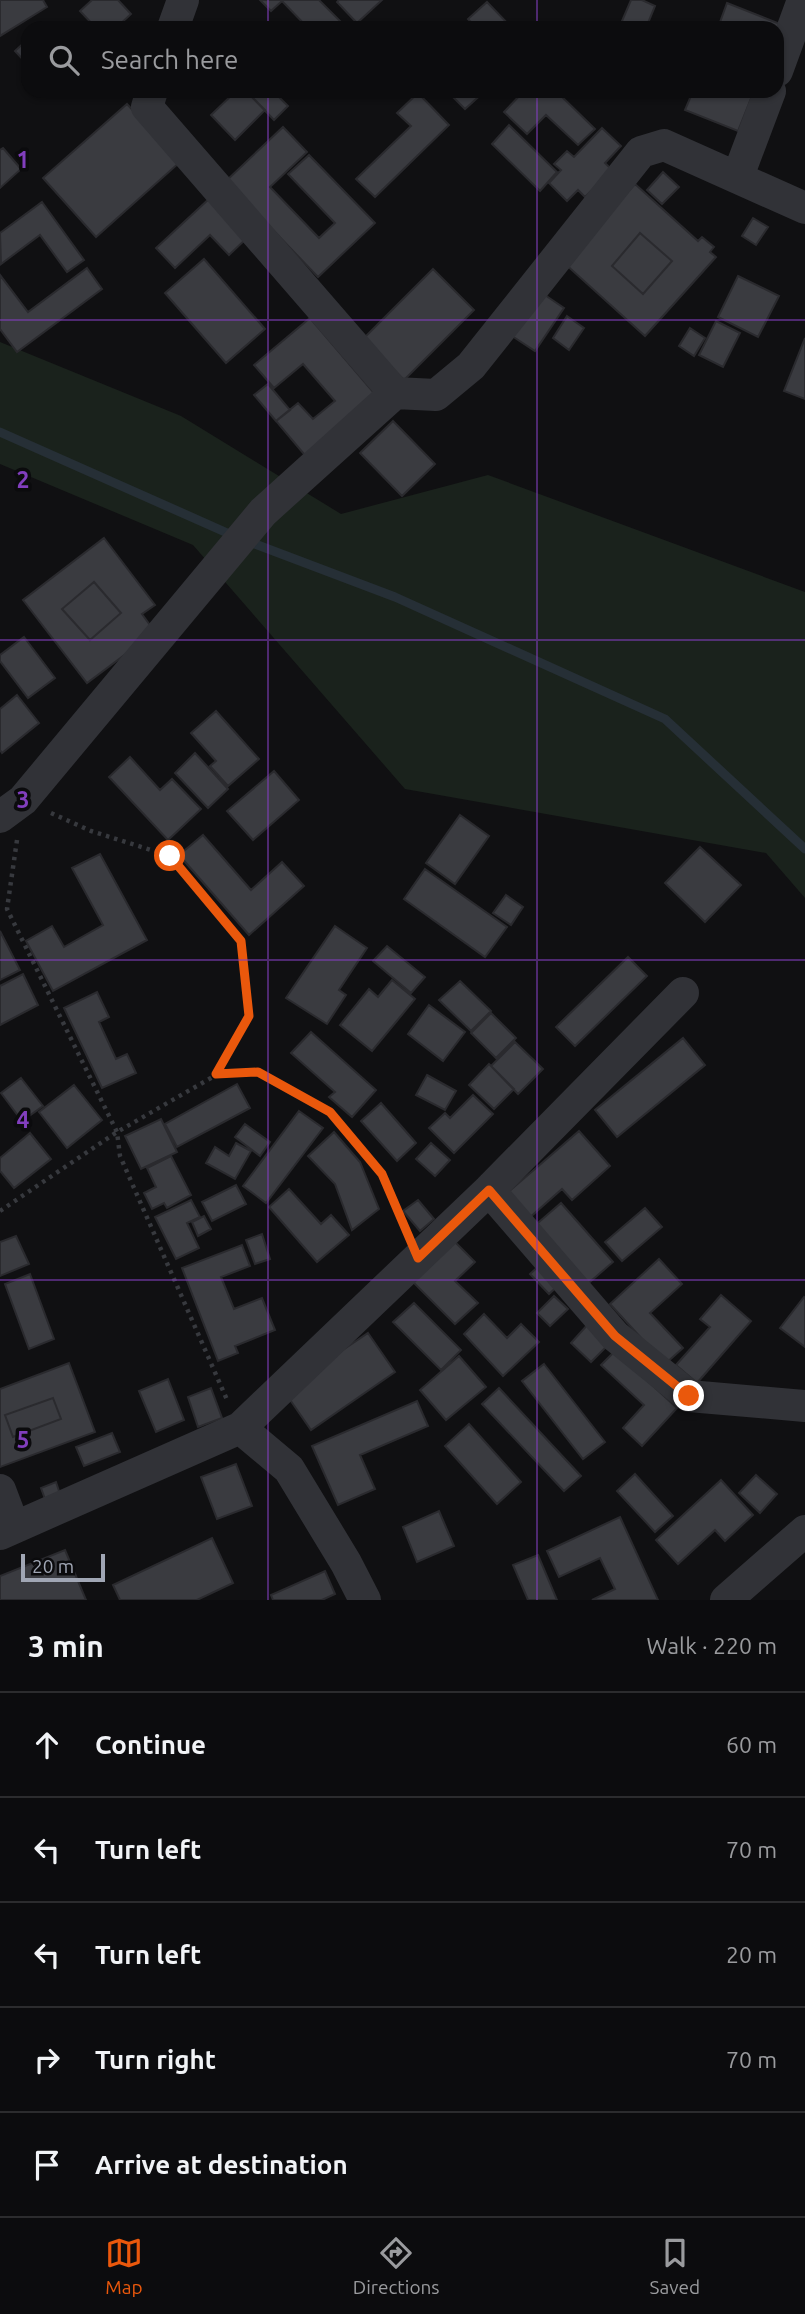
<!DOCTYPE html>
<html lang="en">
<head>
<meta charset="utf-8">
<style>
  :root { --surface:#0c0c0e; --page:#1a1a1c; --text:#f1f3f6; --muted:#9a9b9e; --line:#2c2c2e; --accent:#ea580c }
  body { margin:0; font-family:Ubuntu,sans-serif; background:var(--page); color:var(--text) }
  .scale { position:absolute; left:21px; bottom:18px; width:84px; box-sizing:border-box; padding-left:7px; border:4px solid #a0a6b4; border-top:0; font-size:19px; line-height:24px; white-space:nowrap; color:#a0a6b4; -webkit-text-stroke:5px #0b0b0d; paint-order:stroke }
  .stop { position:absolute; width:21px; height:21px; margin:-16px; border:5px solid #ea580c; border-radius:50%; background:#fff }
  .stop.end { background:#ea580c; border-color:#fff; box-shadow:0 2px 7px #0008 }
  .list { margin:0; padding:0; list-style:none }
  h2 { display:flex; justify-content:space-between; align-items:center; height:91px; margin:0; padding:0 28px; font-size:30px }
  h2 small { font-size:23px; font-weight:400; color:var(--muted) }
  .list li { display:grid; grid-template-columns:46px 1fr auto; gap:21px; align-items:center; box-sizing:border-box; height:105px; padding:0 28px; border-top:2px solid var(--line) }
  .list b { display:block; font-size:26px; white-space:nowrap }
  .list em { font-size:23px; font-style:normal; color:var(--muted) }
  .icon { flex:none; width:38px; height:38px; fill:none; stroke:currentColor; stroke-width:2; stroke-linecap:round; stroke-linejoin:round }
  .map { position:relative; flex:none; width:805px; height:1600px; overflow:hidden }
  .search { position:absolute; background:var(--surface); box-shadow:0 2px 5px #0004; left:21px; right:21px; top:21px; height:77px; display:flex; align-items:center; gap:18px; box-sizing:border-box; padding:0 24px; border-radius:21px; color:var(--muted); font-size:26px }
  .sheet { height:616px; background:var(--surface) }
  nav { display:flex; justify-content:space-around; align-items:center; box-sizing:border-box; height:98px; border-top:2px solid var(--line); background:var(--surface); font-size:19px; color:var(--muted) }
  nav a { display:grid; justify-items:center; gap:4px }
  nav .on { color:var(--accent) }
  .map>svg:first-child { display:block }
  .green { fill:#1a221c }
  .lines { fill:none; stroke-linecap:round; stroke-linejoin:round }
  .stream { stroke:#262f36; stroke-width:9 }
  .building { fill:#3a3b40; stroke:#2a2a2e; stroke-width:2; fill-rule:evenodd }
  .path { stroke:#37393e; stroke-width:4.5; stroke-dasharray:3.5 5; stroke-linecap:butt }
  .minor { stroke:#313237; stroke-width:32 }
  .route { stroke:#ea580c; stroke-width:9 }
  .grid { fill:none; stroke:#813ebd; stroke-width:2; stroke-opacity:0.55 }
  .grid-label { font-size:23px; text-anchor:middle; font-weight:bold; fill:#813ebd; stroke:#0b0b0d; stroke-width:7; stroke-linejoin:round; paint-order:stroke }
</style>
</head>
<body>
<div class="map">
<svg width="805" height="1600" viewBox="0 0 805 1600">
  <rect width="100%" height="100%" fill="#101012"/>
  <path class="green" d="M 0,342 L 181,416 L 341,514 L 488,475 L 805,592 L 805,898 L 766,853 L 405,789 L 193,545 L 0,464 Z"/>
  <g class="lines">
    <path class="stream" d="M 0,432 L 234,536
      M 247,541 L 395,597 L 665,719 L 805,849"/>
  </g>
  <path class="building" d="M 0,0 L 43,0 L 47,7 L 0,36 Z
    M 92,0 L 118,0 L 131,14 L 116,28 L 96,28 L 80,11 Z
    M 260,0 L 319,0 L 347,28 L 308,28 L 282,1 L 271,11 Z
    M 339,0 L 382,0 L 357,23 L 337,2 Z
    M 631,0 L 642,0 L 655,6 L 646,28 L 619,28 Z
    M 487,2 L 512,28 L 476,28 L 468,19 Z
    M 727,3 L 780,24 L 777,28 L 727,28 L 719,25 Z
    M 28,39 L 28,65 L 15,51 Z
    M 236,91 L 246,91 L 265,110 L 235,140 L 211,115 Z
    M 246,91 L 273,91 L 288,106 L 274,120 Z
    M 447,91 L 485,91 L 465,109 Z
    M 524,91 L 556,91 L 595,129 L 578,145 L 546,115 L 527,134 L 504,112 Z
    M 693,91 L 754,91 L 738,131 L 685,110 Z
    M 418,93 L 449,125 L 375,197 L 356,179 L 411,126 L 397,113 Z
    M 127,104 L 180,162 L 96,237 L 43,178 Z
    M 509,125 L 557,172 L 540,191 L 492,144 Z
    M 283,127 L 307,152 L 270,187 L 319,238 L 335,223 L 288,174 L 309,155 L 375,223 L 318,277 L 226,181 Z
    M 602,128 L 621,146 L 605,163 L 612,170 L 585,197 L 578,190 L 567,201 L 549,183 L 561,170 L 554,164 L 567,151 L 574,157 Z
    M 3,148 L 21,169 L 0,188 L 0,150 Z
    M 663,172 L 679,187 L 662,204 L 647,190 Z
    M 635,184 L 698,241 L 702,237 L 714,247 L 710,252 L 716,257 L 645,336 L 563,262 ZM 640,233 L 672,261 L 643,294 L 612,266 Z
    M 210,198 L 248,237 L 229,255 L 210,235 L 175,268 L 156,248 Z
    M 42,202 L 84,260 L 67,272 L 40,235 L 1,264 L 0,233 Z
    M 753,218 L 768,227 L 756,245 L 742,236 Z
    M 640,233 L 672,261 L 643,294 L 612,266 Z
    M 204,259 L 265,329 L 226,363 L 165,293 Z
    M 87,268 L 102,289 L 17,352 L 0,329 L 0,275 L 28,312 Z
    M 433,269 L 474,310 L 404,380 L 363,339 Z
    M 738,276 L 779,296 L 758,337 L 718,317 Z
    M 539,291 L 564,308 L 535,351 L 509,334 Z
    M 567,316 L 584,328 L 569,350 L 553,338 Z
    M 310,318 L 380,400 L 309,460 L 276,421 L 298,403 L 313,419 L 335,401 L 303,364 L 274,388 L 254,365 Z
    M 716,321 L 740,333 L 723,367 L 699,355 Z
    M 690,328 L 705,338 L 694,356 L 679,346 Z
    M 805,338 L 805,399 L 784,391 Z
    M 268,384 L 290,410 L 276,421 L 254,395 Z
    M 393,421 L 435,464 L 402,496 L 360,453 Z
    M 104,538 L 155,605 L 142,614 L 155,632 L 87,683 L 23,600 ZM 94,582 L 121,613 L 90,640 L 62,609 Z
    M 94,582 L 121,613 L 90,640 L 62,609 Z
    M 24,637 L 55,678 L 28,698 L 0,661 L 0,655 Z
    M 17,695 L 39,723 L 2,753 L 0,750 L 0,709 Z
    M 216,711 L 259,759 L 228,786 L 210,766 L 216,761 L 191,733 Z
    M 195,753 L 228,789 L 208,808 L 175,773 Z
    M 130,757 L 160,790 L 172,779 L 201,809 L 168,840 L 109,777 Z
    M 274,771 L 299,800 L 253,840 L 227,811 Z
    M 460,815 L 489,836 L 455,884 L 426,863 Z
    M 203,835 L 251,890 L 282,862 L 304,886 L 249,935 L 179,855 Z
    M 700,847 L 741,885 L 705,922 L 665,883 Z
    M 100,854 L 147,940 L 53,991 L 26,941 L 52,926 L 64,947 L 103,925 L 72,868 Z
    M 425,869 L 507,927 L 485,957 L 404,899 Z
    M 506,895 L 523,907 L 511,925 L 493,913 Z
    M 335,926 L 367,948 L 339,990 L 346,995 L 327,1024 L 286,998 Z
    M 0,931 L 20,970 L 0,980 Z
    M 387,946 L 425,977 L 411,993 L 373,961 Z
    M 628,957 L 647,976 L 575,1046 L 556,1027 Z
    M 23,974 L 38,1005 L 0,1025 L 0,986 Z
    M 392,980 L 415,999 L 372,1051 L 340,1025 L 369,989 L 378,997 Z
    M 460,981 L 491,1011 L 471,1031 L 439,1000 Z
    M 97,992 L 109,1017 L 99,1022 L 116,1059 L 127,1054 L 136,1073 L 102,1088 L 64,1008 Z
    M 429,1005 L 465,1032 L 443,1061 L 408,1034 Z
    M 491,1013 L 516,1038 L 496,1058 L 471,1033 Z
    M 311,1032 L 376,1090 L 352,1117 L 329,1097 L 335,1092 L 291,1053 Z
    M 683,1038 L 705,1065 L 617,1137 L 595,1110 Z
    M 515,1042 L 543,1069 L 518,1094 L 491,1066 Z
    M 489,1064 L 514,1089 L 494,1109 L 469,1085 Z
    M 427,1075 L 456,1091 L 445,1110 L 416,1095 Z
    M 21,1078 L 43,1106 L 22,1121 L 1,1093 Z
    M 237,1084 L 250,1108 L 177,1147 L 165,1124 Z
    M 74,1085 L 102,1120 L 67,1148 L 39,1112 Z
    M 473,1095 L 493,1114 L 454,1153 L 429,1128 L 445,1113 L 450,1118 Z
    M 381,1103 L 416,1143 L 397,1161 L 361,1121 Z
    M 299,1111 L 323,1128 L 266,1203 L 243,1186 Z
    M 161,1119 L 177,1152 L 141,1169 L 125,1136 Z
    M 245,1124 L 270,1142 L 260,1156 L 235,1137 Z
    M 579,1131 L 610,1166 L 572,1200 L 562,1189 L 528,1219 L 506,1194 Z
    M 334,1132 L 360,1162 L 379,1209 L 352,1230 L 335,1184 L 308,1156 Z
    M 30,1133 L 51,1159 L 14,1188 L 0,1171 L 0,1158 Z
    M 236,1143 L 251,1151 L 235,1179 L 206,1163 L 215,1147 L 229,1156 Z
    M 431,1143 L 450,1160 L 435,1176 L 416,1159 Z
    M 171,1156 L 191,1195 L 167,1208 L 164,1203 L 152,1209 L 144,1193 L 156,1187 L 147,1168 Z
    M 236,1185 L 246,1204 L 212,1221 L 202,1202 Z
    M 289,1189 L 321,1224 L 331,1215 L 349,1235 L 317,1262 L 269,1207 Z
    M 191,1200 L 200,1217 L 187,1223 L 199,1248 L 176,1259 L 155,1217 Z
    M 418,1200 L 434,1219 L 420,1231 L 403,1211 Z
    M 561,1203 L 613,1262 L 584,1287 L 532,1228 Z
    M 645,1208 L 662,1227 L 622,1261 L 605,1242 Z
    M 204,1216 L 211,1229 L 198,1236 L 192,1222 Z
    M 262,1234 L 270,1259 L 255,1264 L 246,1240 Z
    M 16,1236 L 29,1264 L 0,1276 L 0,1242 Z
    M 453,1240 L 475,1262 L 455,1281 L 478,1303 L 455,1324 L 412,1281 Z
    M 242,1245 L 250,1266 L 221,1277 L 234,1309 L 262,1298 L 275,1330 L 235,1346 L 238,1353 L 218,1361 L 182,1268 Z
    M 659,1259 L 682,1284 L 650,1313 L 683,1348 L 665,1364 L 610,1304 Z
    M 541,1264 L 561,1283 L 549,1294 L 530,1274 Z
    M 30,1274 L 54,1339 L 29,1349 L 5,1284 Z
    M 721,1295 L 751,1321 L 697,1383 L 676,1365 L 710,1327 L 700,1319 Z
    M 554,1296 L 568,1309 L 550,1326 L 537,1313 Z
    M 804,1297 L 805,1298 L 805,1347 L 780,1328 Z
    M 414,1303 L 461,1350 L 441,1370 L 393,1322 Z
    M 484,1314 L 507,1338 L 521,1324 L 539,1342 L 503,1376 L 464,1334 Z
    M 590,1322 L 611,1342 L 591,1362 L 571,1343 Z
    M 368,1333 L 395,1372 L 311,1430 L 286,1394 L 325,1362 Z
    M 615,1351 L 677,1408 L 642,1446 L 623,1428 L 644,1405 L 601,1365 Z
    M 459,1356 L 486,1387 L 446,1420 L 420,1390 Z
    M 69,1363 L 95,1432 L 0,1467 L 0,1389 ZM 53,1398 L 61,1419 L 13,1437 L 5,1415 Z
    M 544,1364 L 605,1442 L 583,1459 L 522,1381 Z
    M 168,1379 L 184,1420 L 156,1432 L 139,1391 Z
    M 211,1388 L 222,1418 L 198,1427 L 188,1397 Z
    M 499,1388 L 581,1476 L 564,1491 L 482,1404 Z
    M 53,1398 L 61,1419 L 13,1437 L 5,1415 Z
    M 417,1401 L 428,1426 L 360,1455 L 375,1489 L 338,1505 L 312,1446 Z
    M 469,1424 L 521,1482 L 497,1504 L 445,1446 Z
    M 112,1433 L 120,1452 L 84,1466 L 76,1447 Z
    M 236,1464 L 252,1506 L 217,1519 L 201,1477 Z
    M 635,1474 L 673,1516 L 655,1532 L 617,1491 Z
    M 756,1475 L 777,1494 L 760,1513 L 739,1493 Z
    M 721,1480 L 753,1515 L 725,1541 L 715,1530 L 678,1564 L 656,1540 Z
    M 56,1482 L 60,1494 L 45,1499 L 41,1488 Z
    M 439,1511 L 454,1546 L 417,1562 L 403,1527 Z
    M 620,1517 L 658,1600 L 592,1600 L 615,1589 L 600,1558 L 559,1577 L 547,1551 Z
    M 212,1538 L 233,1583 L 197,1600 L 120,1600 L 113,1585 Z
    M 65,1550 L 86,1600 L 0,1600 L 0,1576 Z
    M 538,1555 L 557,1600 L 528,1600 L 513,1565 Z
    M 325,1571 L 335,1594 L 322,1600 L 273,1600 L 271,1595 Z"/>
  <g class="lines">
    <path class="path" d="M 51,813 L 91,831 L 170,856 L 241,941 L 249,1016 L 216,1075
      M 17,840 L 7,909 L 117,1132 L 120,1156 L 228,1402
      M 0,1211 L 117,1132 L 216,1075 L 258,1072 L 330,1112 L 382,1174 L 406,1231"/>
    <path class="minor" d="M 173,28 L 183,0
      M 777,71 L 803,0
      M 152,91 L 147,107 L 395,393
      M 738,176 L 770,91
      M 0,817 L 23,800 L 263,512 L 395,393 L 436,395 L 471,366 L 641,152 L 664,145 L 805,208
      M 489,1190 L 615,1336 L 689,1396 L 805,1406
      M 240,1428 L 289,1469 L 346,1563 L 365,1600
      M 0,1490 L 14,1527
      M 0,1534 L 240,1428 L 489,1190 L 683,993
      M 726,1600 L 805,1531"/>
  </g>
  <g class="lines">
    <path class="route" d="M 170,856 L 241,941 L 249,1016 L 216,1074 L 258,1072 L 330,1112 L 382,1174 L 418,1258 L 489,1190 L 615,1336 L 689,1396"/>
  </g>
  <path class="grid" d="M 268,0 L 268,28M 537,0 L 537,28M 268,91 L 268,1600M 537,91 L 537,1600M 0,320 L 805,320M 0,640 L 805,640M 0,960 L 805,960M 0,1280 L 805,1280"/>
  <g class="grid-label">
    <text x="23" y="168">1</text>
    <text x="23" y="488">2</text>
    <text x="23" y="808">3</text>
    <text x="23" y="1128">4</text>
    <text x="23" y="1448">5</text>
  </g>
</svg>
<div class="scale">20 m</div>
<div class="stop" style="left:170px;top:856px"></div>
<div class="stop end" style="left:689px;top:1396px"></div>
<div class="search"><svg class="icon" aria-label="search" viewBox="0 0 24 24"><circle cx="10" cy="10" r="6"/><path d="M15 15l6 6"/></svg>Search here</div>
</div>
<section class="sheet">
<h2>3 min<small>Walk · 220 m</small></h2>
<ul class="list">
<li><svg class="icon" aria-label="ahead" viewBox="0 0 24 24"><path d="M12 20V5M6 11l6-6 6 6"/></svg><div><b>Continue</b></div><em>60 m</em></li>
<li><svg class="icon" aria-label="left" viewBox="0 0 24 24"><path d="M17 20v-9H6M10 6l-5 5 5 5"/></svg><div><b>Turn left</b></div><em>70 m</em></li>
<li><svg class="icon" aria-label="left" viewBox="0 0 24 24"><path d="M17 20v-9H6M10 6l-5 5 5 5"/></svg><div><b>Turn left</b></div><em>20 m</em></li>
<li><svg class="icon" aria-label="right" viewBox="0 0 24 24"><path d="M7 20v-9h11M14 6l5 5-5 5"/></svg><div><b>Turn right</b></div><em>70 m</em></li>
<li><svg class="icon" aria-label="arrive" viewBox="0 0 24 24"><path d="M6 21V4h12l-3 4 3 4H6"/></svg><div><b>Arrive at destination</b></div></li>
</ul>
</section>
<nav>
<a class="on"><svg class="icon" aria-label="map" viewBox="0 0 24 24"><path d="M3 6l6-2 6 2 6-2v14l-6 2-6-2-6 2zM9 4v14M15 6v14"/></svg>Map</a>
<a><svg class="icon" aria-label="directions" viewBox="0 0 24 24"><path d="M12 3l9 9-9 9-9-9zM9 14v-3h6M13 9l2 2-2 2"/></svg>Directions</a>
<a><svg class="icon" aria-label="saved" viewBox="0 0 24 24"><path d="M7 4h10v16l-5-4-5 4z"/></svg>Saved</a>
</nav>
</body>
</html>
